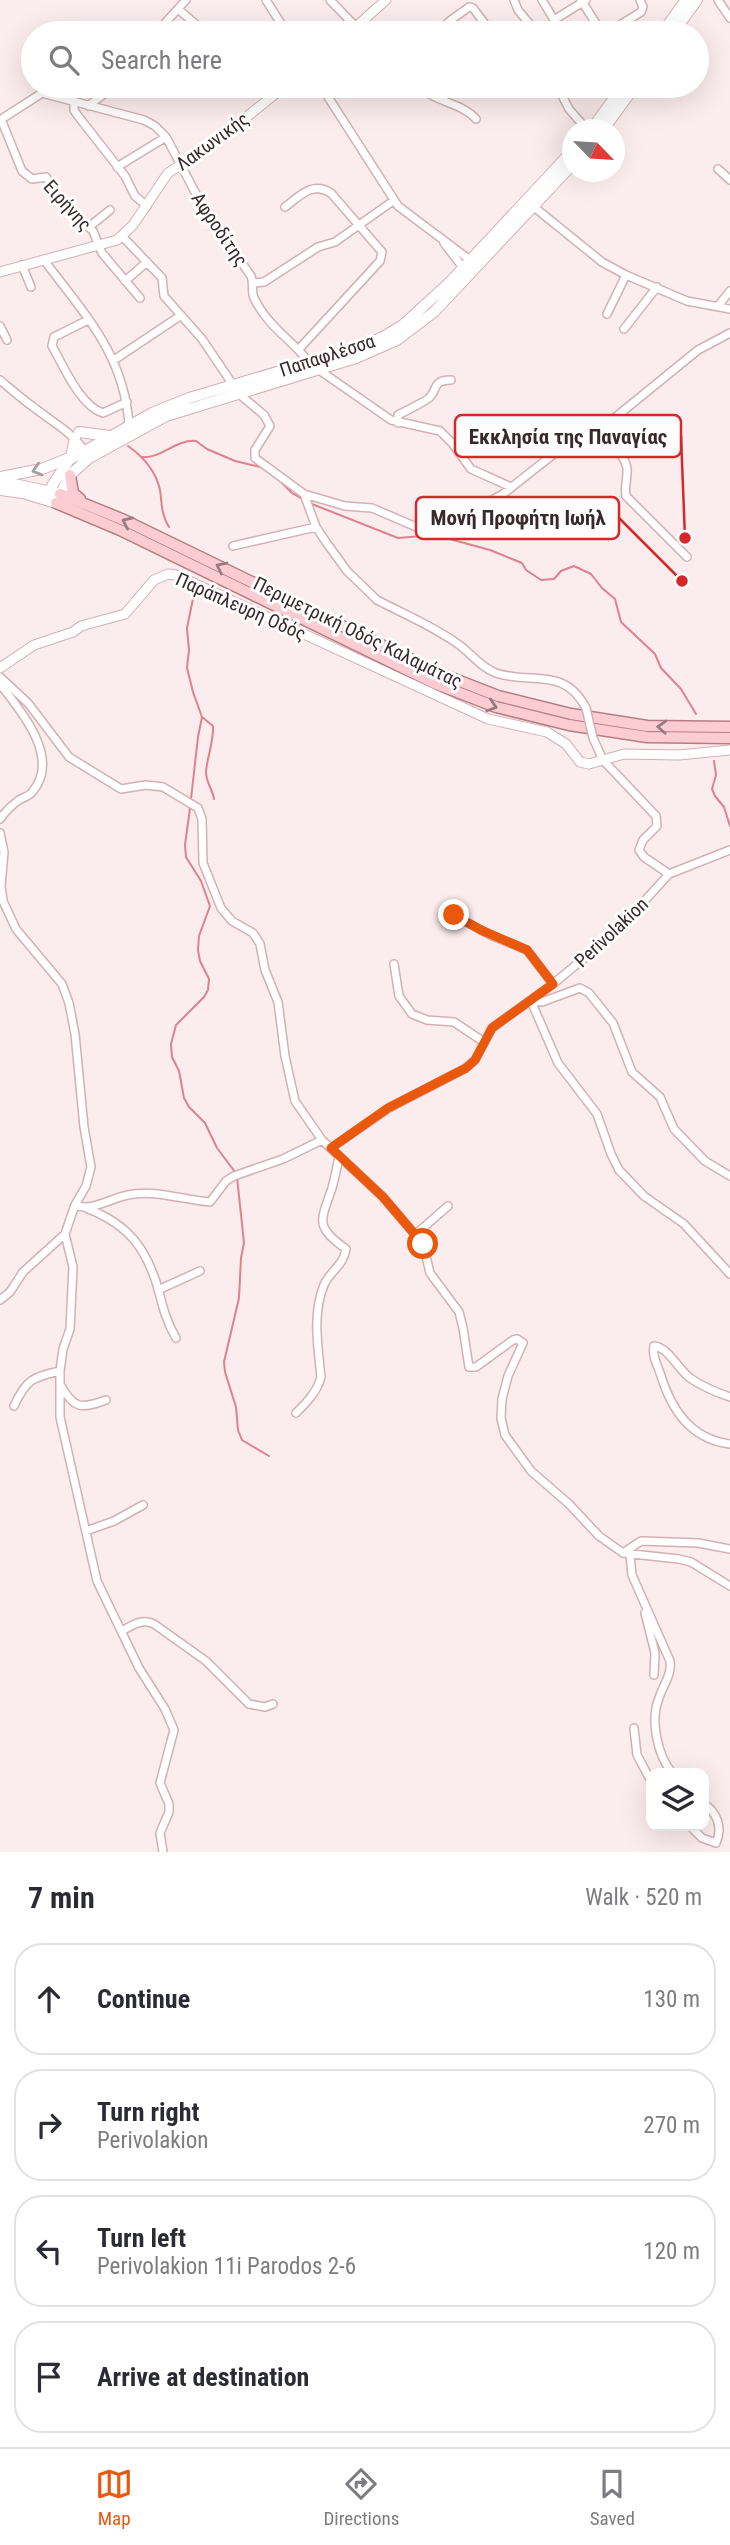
<!DOCTYPE html>
<html lang="en">
<head>
<meta charset="utf-8">
<style>
  :root { --surface:#fff; --page:#f2f2f3; --text:#2b2b33; --muted:#7c7c81; --line:#e1e1e2; --accent:#ea580c }
  body { margin:0; font-family:"Roboto Condensed",sans-serif; background:var(--page); color:var(--text) }
  .controls { position:absolute; right:21px; bottom:21px; display:grid; overflow:hidden; border-radius:14px; box-shadow:0 7px 28px #0002 }
  .controls button { width:63px; height:63px; display:grid; place-items:center; padding:0; border:0; border-bottom:2px solid var(--line); background:var(--surface); color:var(--text); font:35px sans-serif }
  .compass { position:absolute; left:562px; top:119px; width:63px; height:63px; border-radius:50%; background:var(--surface); box-shadow:0 7px 28px #0002; rotate:115deg }
  .stop { position:absolute; width:21px; height:21px; margin:-16px; border:5px solid #ea580c; border-radius:50%; background:#fff }
  .stop.end { background:#ea580c; border-color:#fff; box-shadow:0 2px 7px #0008 }
  .list { margin:0; padding:0; list-style:none }
  h2 { display:flex; justify-content:space-between; align-items:center; height:91px; margin:0; padding:0 28px; font-size:30px }
  h2 small { font-size:23px; font-weight:400; color:var(--muted) }
  .list li { display:grid; grid-template-columns:46px 1fr auto; gap:21px; align-items:center; box-sizing:border-box; height:112px; margin:0 14px 14px; padding:0 14px; border:2px solid var(--line); border-radius:28px }
  .list b { display:block; font-size:26px; white-space:nowrap }
  .list p { margin:0; font-size:23px; white-space:nowrap; color:var(--muted) }
  .list em { font-size:23px; font-style:normal; color:var(--muted) }
  .icon { flex:none; width:38px; height:38px; fill:none; stroke:currentColor; stroke-width:2; stroke-linecap:round; stroke-linejoin:round }
  .map { position:relative; flex:none; width:730px; height:1852px; overflow:hidden }
  .search { position:absolute; background:var(--surface); box-shadow:0 7px 28px #0002; left:21px; right:21px; top:21px; height:77px; display:flex; align-items:center; gap:18px; box-sizing:border-box; padding:0 24px; border-radius:38px; color:var(--muted); font-size:26px }
  .sheet { height:595px; background:var(--surface) }
  nav { display:flex; justify-content:space-around; align-items:center; box-sizing:border-box; height:98px; border-top:2px solid var(--line); background:var(--surface); font-size:19px; color:var(--muted) }
  nav a { display:grid; justify-items:center; gap:4px }
  nav .on { color:var(--accent) }
  .map>svg:first-child { display:block }
  .lines { fill:none; stroke-linecap:round; stroke-linejoin:round }
  .stream { stroke:#df8190; stroke-width:2 }
  .minor-casing { stroke:#d4b0b4; stroke-width:10 }
  .tertiary-casing { stroke:#d4b0b4; stroke-width:11 }
  .secondary-casing { stroke:#d4b0b4; stroke-width:12 }
  .primary-casing { stroke:#b57e85; stroke-width:13 }
  .minor { stroke:#fff; stroke-width:7 }
  .tertiary { stroke:#fff; stroke-width:9 }
  .secondary { stroke:#fff; stroke-width:10 }
  .primary { stroke:#fbcdd3; stroke-width:10 }
  .minor-bridge-casing { stroke:#d4b0b4; stroke-width:10; stroke-linecap:butt }
  .minor-bridge { stroke:#fff; stroke-width:7 }
  .oneway { stroke:#a59fa0 }
  .oneway2 { stroke:#9a7c80 }
  .route { stroke:#ea580c; stroke-width:9 }
  .labels { text-anchor:middle; stroke-width:6; stroke-linejoin:round; paint-order:stroke }
  .street-label { font-size:19px; fill:#382a2c; stroke:#fdfdfd }
  .leader { fill:none; stroke:#d62828; stroke-width:2.5 }
  .callout-dot { fill:#d62828; stroke:#fdfdfd; stroke-width:2.5 }
  .callout { fill:#fdfdfd; stroke:#d62828; stroke-width:2.5 }
  .callout-label { font-size:21px; text-anchor:middle; font-weight:bold; fill:#382a2c }
</style>
</head>
<body>
<div class="map">
<svg width="730" height="1852" viewBox="0 0 730 1852">
  <rect width="100%" height="100%" fill="#fbeced"/>
  <g class="lines">
    <path class="stream" d="M 128,446 C 142,456 156,471 160,490 C 162,503 161,515 169,527
      M 142,457 C 161,459 176,439 196,441 L 207,449 L 235,461 L 264,468
      M 279,480 L 292,493 L 304,500
      M 312,504 L 398,538 L 435,535 L 490,550 L 522,563 L 526,570 L 541,580 L 554,579 L 561,571 L 574,566 L 591,574 L 602,588 L 615,599 L 621,622 L 655,654 L 661,668 L 681,689 L 696,714
      M 195,589 L 187,628 L 189,650 L 187,668 L 193,692 L 202,717 L 213,726 C 214,741 207,757 206,772 C 206,783 213,790 214,799
      M 714,761 L 716,775 L 712,789 L 715,796 L 724,807 L 730,826
      M 191,799 L 198,737 L 202,717
      M 190,808 L 185,845 L 186,857 L 201,881 L 210,906 L 199,936 L 198,950 L 200,961 L 209,979 L 208,990 L 204,997 L 176,1025 L 171,1044 L 172,1057 L 179,1071 L 184,1098 L 189,1107 L 205,1123 L 217,1148 L 235,1172
      M 237,1177 L 244,1243 L 241,1258 L 239,1298 L 224,1362 L 225,1372 L 236,1407 L 238,1430 L 242,1440 L 269,1456"/>
    <g class="minor-casing">
      <path id="minor" d="M 266,0 L 287,33
        M 330,0 L 356,27
        M 514,0 L 518,10 L 537,33
        M 542,0 L 562,33
        M 581,0 L 602,33
        M 718,0 L 730,18
        M 178,9 L 206,33
        M 554,20 L 586,0
        M 359,24 L 369,33
        M 156,33 L 186,0
        M 437,33 L 451,20 L 469,7 L 473,8 L 488,28
        M 607,33 L 641,12 L 643,7 L 640,0
        M 260,86 L 272,96
        M 321,86 L 398,206 L 474,263
        M 420,86 C 435,103 461,102 476,119
        M 557,86 L 569,109 L 582,124
        M 74,102 L 74,110 L 78,116 L 125,176 L 135,196 L 147,206
        M 88,106 L 115,86
        M 1,119 L 22,171 L 32,179 L 46,177 L 69,209 L 93,231 L 102,253 L 140,298
        M 0,120 L 42,93 L 144,120 L 155,126 L 166,137 L 204,209 L 251,276 C 254,284 251,291 254,298 C 268,327 291,339 309,362
        M 117,167 L 166,137
        M 718,169 L 730,180
        M 285,207 C 300,196 312,181 331,193 L 382,252 L 380,261 L 299,349
        M 534,207 L 602,262 L 626,275 L 687,301 L 730,309
        M 89,227 L 110,210
        M 122,236 L 162,278 L 164,296 L 202,339 L 233,385
        M 444,243 L 464,269
        M 44,260 C 85,315 124,354 129,425
        M 22,265 L 31,287
        M 125,281 L 147,262
        M 254,283 L 264,282 L 318,247 L 335,242 L 393,201
        M 718,306 L 730,291
        M 607,314 L 626,275
        M 88,320 L 54,337 L 52,346 C 63,365 80,406 103,413 L 127,402
        M 0,326 L 7,340
        M 624,329 L 657,287
        M 114,360 L 180,316
        M 319,370 L 391,420 L 440,431 L 452,443 L 471,469 L 511,487
        M 0,380 C 12,390 23,400 36,409 C 55,424 74,433 87,455
        M 238,393 L 264,415 L 270,426 L 255,450 L 255,458 L 304,494 L 316,527 L 326,542 L 347,571 L 377,600 C 404,614 433,626 458,644 C 471,653 480,667 496,673 C 532,685 564,666 586,708
        M 398,423 L 398,415 C 404,412 428,400 430,397 C 438,388 433,380 451,380
        M 601,429 C 609,439 624,454 627,468 C 628,477 624,486 626,496 L 687,557
        M 304,494 L 345,506 L 372,508 L 421,529 L 463,516 L 503,494 L 569,442 L 601,429 L 698,350 L 730,333
        M 233,546 L 316,527
        M 0,677 L 28,703 L 69,757 L 121,789 L 146,785 L 163,787 L 198,808 L 202,819 L 203,863 L 221,908 L 232,921 L 253,933 L 260,944 L 265,970 L 278,1002 L 285,1056 L 295,1101 L 322,1140 L 383,1197 L 423,1244 L 430,1273 L 459,1312 L 463,1328 L 469,1367 L 476,1367 L 513,1340 L 517,1339 L 523,1343 L 508,1376 L 502,1399 L 501,1418 L 505,1435 L 531,1471 L 569,1504 L 599,1536 L 623,1553 L 679,1559 L 691,1562 L 730,1586
        M 0,684 C 20,710 61,757 33,791 C 30,796 24,797 19,800 C 12,805 5,812 0,819
        M 593,738 L 603,760 L 656,816 L 657,826 L 643,840 L 639,850 L 644,857 L 669,874
        M 0,833 L 4,852 L 1,886 L 3,901 L 16,929 L 62,984 L 69,1003 L 75,1034 L 84,1127 L 91,1167 L 86,1186 L 75,1205 L 65,1234 L 73,1267 L 70,1329 L 63,1349 L 60,1371 L 60,1417 L 97,1581 L 139,1668 L 165,1709 L 174,1730 L 160,1783 L 169,1804 L 169,1812 L 160,1833 L 163,1852
        M 454,915 L 488,934 L 527,950 L 553,984
        M 394,964 L 399,996 L 412,1014 L 427,1020 L 454,1022 L 484,1042
        M 331,1148 L 389,1108 L 466,1068 L 475,1060 L 492,1028 L 553,984 L 618,930 L 669,874 L 730,850
        M 730,1176 L 705,1161 L 674,1129 L 660,1097 L 632,1072 L 613,1023 L 589,993 L 580,988 L 542,1002 L 531,1001 L 558,1063 L 597,1114 L 611,1154 L 619,1170 L 644,1196 L 684,1224 L 730,1274
        M 75,1205 C 92,1212 111,1198 128,1195 C 154,1189 184,1200 210,1202 L 226,1181 L 234,1176 L 283,1159 L 322,1140
        M 86,1208 C 128,1224 147,1248 159,1292 C 163,1308 167,1323 176,1338
        M 416,1234 L 448,1206
        M 158,1290 L 200,1271
        M 0,1300 L 10,1292 L 23,1272 L 65,1234
        M 61,1386 C 74,1409 81,1409 106,1400
        M 730,1397 C 715,1392 703,1387 690,1378 C 678,1369 668,1347 654,1346 C 652,1356 657,1364 660,1373 C 671,1409 690,1439 730,1444
        M 14,1406 C 26,1380 32,1377 60,1371
        M 296,1413 C 307,1402 317,1392 321,1377 C 318,1347 312,1314 324,1285 C 330,1271 344,1265 346,1249 C 314,1226 321,1221 332,1188 C 335,1178 337,1167 339,1156
        M 86,1531 L 114,1521 L 143,1505
        M 623,1553 L 641,1541 L 698,1543 L 730,1549
        M 630,1555 L 632,1575 L 670,1661 C 672,1675 663,1685 659,1698 C 650,1720 657,1754 672,1773
        M 645,1613 L 655,1653 L 654,1675
        M 122,1631 C 132,1625 143,1618 154,1624 L 206,1661 L 249,1704 L 265,1707 L 273,1704
        M 634,1728 L 637,1755 L 651,1781
        M 690,1826 L 702,1838 L 716,1843 C 723,1828 717,1812 704,1804"/>
    </g>
    <g class="tertiary-casing">
      <path id="tertiary" d="M 349,33 L 386,0
        M 0,272 L 117,240 L 133,225 L 168,173 L 213,144 L 285,86
        M 0,668 L 34,645 L 73,632 L 81,626 L 125,614 L 154,580 L 168,574 L 176,575 L 488,719 L 547,732 L 566,744 L 580,762 L 589,764 L 624,754 L 679,755 L 730,750"/>
    </g>
    <g class="secondary-casing">
      <path id="secondary" d="M 662,33 L 686,0
        M 673,33 L 697,0
        M 591,130 L 623,86
        M 603,130 L 635,86
        M 79,432 L 110,436
        M 71,457 L 75,438
        M 0,477 L 42,469 L 69,458
        M 0,481 L 56,493
        M 0,490 L 23,493 L 56,503 L 70,475 L 89,458 L 166,416 L 356,358 L 397,340 L 434,312 L 572,165
        M 47,500 L 53,484 L 69,460 L 152,413 L 189,398 L 352,350 L 383,337 L 403,325 L 449,283 L 572,151"/>
    </g>
    <g class="primary-casing">
      <path id="primary" d="M 70,475 L 73,493 L 80,499
        M 60,494 L 124,520 L 439,673 L 498,696 L 571,714 L 647,726 L 730,727
        M 56,503 L 120,530 L 434,683 L 496,707 L 569,725 L 647,737 L 730,738"/>
    </g>
    <use href="#minor" class="minor"/>
    <use href="#tertiary" class="tertiary"/>
    <use href="#secondary" class="secondary"/>
    <use href="#primary" class="primary"/>
    <g class="minor-bridge-casing">
      <path id="minor-bridge" d="M 586,708 L 593,738"/>
    </g>
    <use href="#minor-bridge" class="minor-bridge"/>
  </g>
  <defs><path id="oneway-chevron" d="M-2-3.5L2.5 0L-2 3.5" fill="none" stroke-width="1.6" stroke-linecap="round" stroke-linejoin="round" transform="scale(1.75)"/></defs>
  <use class="oneway" href="#oneway-chevron" transform="translate(37 470) rotate(164)"/>
  <g class="oneway2">
    <use href="#oneway-chevron" transform="translate(127 522) rotate(-155)"/>
    <use href="#oneway-chevron" transform="translate(221 567) rotate(-154)"/>
    <use href="#oneway-chevron" transform="translate(492 706) rotate(18)"/>
    <use href="#oneway-chevron" transform="translate(662 727) rotate(-177)"/>
  </g>
  <g class="lines">
    <path class="route" d="M 423,1244 L 383,1197 L 331,1148 L 388,1108 L 466,1068 L 475,1060 L 492,1028 L 553,984 L 527,950 L 481,930 L 454,915"/>
  </g>
  <g class="labels">
    <g class="street-label">
      <text transform="translate(212 141) rotate(-36)" y="7">Λακωνικής</text>
      <text transform="translate(68 205) rotate(48)" y="7">Ειρήνης</text>
      <text transform="translate(220 229) rotate(56)" y="7">Αφροδίτης</text>
      <text transform="translate(327 355) rotate(-18)" y="7">Παπαφλέσσα</text>
      <text transform="translate(241 606) rotate(24)" y="7">Παράπλευρη Οδός</text>
      <text transform="translate(358 632) rotate(26)" y="7">Περιμετρική Οδός Καλαμάτας</text>
      <text transform="translate(611 932) rotate(-43)" y="7">Perivolakion</text>
    </g>
  </g>
  <path class="leader" d="M685 538L681 436M682 581L619 518"/>
  <g class="callout-dot">
    <circle cx="685" cy="538" r="7"/>
    <circle cx="682" cy="581" r="7"/>
  </g>
  <g class="callout">
    <rect x="455" y="415" width="226" height="42" rx="7"/>
    <rect x="416" y="497" width="203" height="42" rx="7"/>
  </g>
  <g class="callout-label">
    <text x="568" y="444">Εκκλησία της Παναγίας</text>
    <text x="518" y="525">Μονή Προφήτη Ιωήλ</text>
  </g>
</svg>
<div class="controls">
<button><svg class="icon" aria-label="layers" viewBox="0 0 24 24"><path d="M12 4l9 5-9 5-9-5zM3 14l9 5 9-5"/></svg></button>
</div>
<svg class="compass" viewBox="-18 -18 36 36"><path d="M0-13l5 13h-10z" fill="#e53935"/><path d="M0 13l5-13h-10z" fill="#7c7c81"/></svg>
<div class="stop" style="left:423px;top:1244px"></div>
<div class="stop end" style="left:454px;top:915px"></div>
<div class="search"><svg class="icon" aria-label="search" viewBox="0 0 24 24"><circle cx="10" cy="10" r="6"/><path d="M15 15l6 6"/></svg>Search here</div>
</div>
<section class="sheet">
<h2>7 min<small>Walk · 520 m</small></h2>
<ul class="list">
<li><svg class="icon" aria-label="ahead" viewBox="0 0 24 24"><path d="M12 20V5M6 11l6-6 6 6"/></svg><div><b>Continue</b></div><em>130 m</em></li>
<li><svg class="icon" aria-label="right" viewBox="0 0 24 24"><path d="M7 20v-9h11M14 6l5 5-5 5"/></svg><div><b>Turn right</b><p>Perivolakion</p></div><em>270 m</em></li>
<li><svg class="icon" aria-label="left" viewBox="0 0 24 24"><path d="M17 20v-9H6M10 6l-5 5 5 5"/></svg><div><b>Turn left</b><p>Perivolakion 11i Parodos 2-6</p></div><em>120 m</em></li>
<li><svg class="icon" aria-label="arrive" viewBox="0 0 24 24"><path d="M6 21V4h12l-3 4 3 4H6"/></svg><div><b>Arrive at destination</b></div></li>
</ul>
</section>
<nav>
<a class="on"><svg class="icon" aria-label="map" viewBox="0 0 24 24"><path d="M3 6l6-2 6 2 6-2v14l-6 2-6-2-6 2zM9 4v14M15 6v14"/></svg>Map</a>
<a><svg class="icon" aria-label="directions" viewBox="0 0 24 24"><path d="M12 3l9 9-9 9-9-9zM9 14v-3h6M13 9l2 2-2 2"/></svg>Directions</a>
<a><svg class="icon" aria-label="saved" viewBox="0 0 24 24"><path d="M7 4h10v16l-5-4-5 4z"/></svg>Saved</a>
</nav>
</body>
</html>
